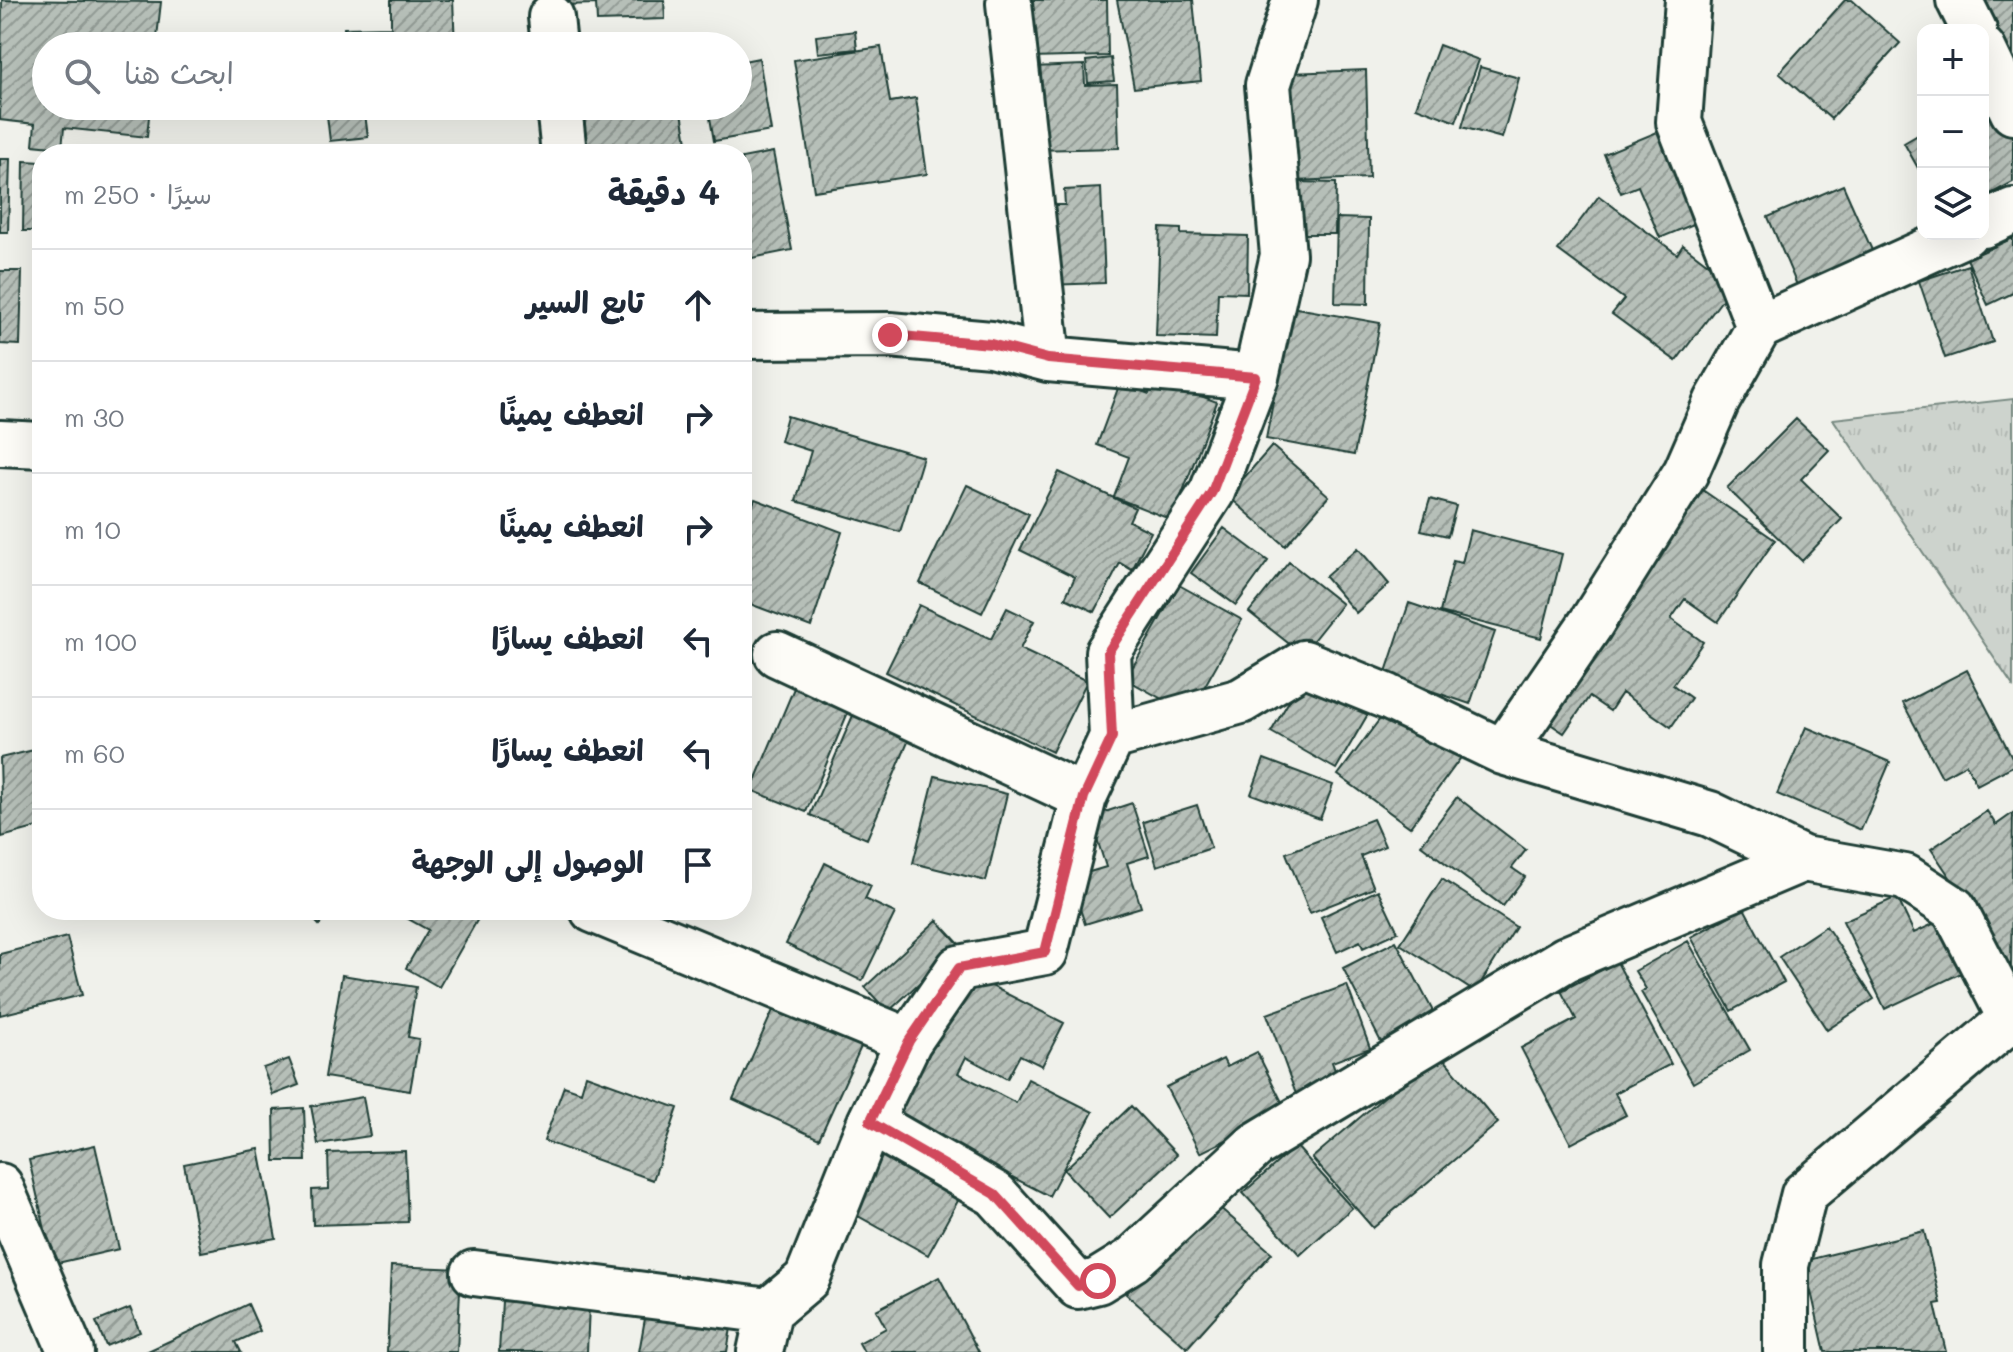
<!DOCTYPE html>
<html lang="ar">
<head>
<meta charset="utf-8">
<style>
  :root { --surface:#fff; --page:#f2f2f3; --text:#1f2937; --muted:#747a83; --line:#e0e1e3 }
  body { margin:0; font-family:Mali,"Playpen Sans Arabic",sans-serif; background:var(--page); color:var(--text); direction:rtl }
  .controls { position:absolute; right:24px; top:24px; display:grid; overflow:hidden; border-radius:16px; box-shadow:0 8px 32px #0002 }
  .controls button { width:72px; height:72px; display:grid; place-items:center; padding:0; border:0; border-bottom:2px solid var(--line); background:var(--surface); color:var(--text); font:40px sans-serif }
  .stop { position:absolute; width:24px; height:24px; margin:-18px; border:6px solid #d1495b; border-radius:50%; background:#fff }
  .stop.end { background:#d1495b; border-color:#fff; box-shadow:0 2px 8px #0008 }
  .list { margin:0; padding:0; list-style:none }
  h2 { display:flex; justify-content:space-between; align-items:center; height:104px; margin:0; padding:0 32px; font-size:34px }
  h2 small { font-size:26px; font-weight:400; color:var(--muted) }
  .list li { display:grid; grid-template-columns:52px 1fr auto; gap:24px; align-items:center; box-sizing:border-box; height:112px; padding:0 32px; border-top:2px solid var(--line) }
  .list b { display:block; font-size:30px; white-space:nowrap }
  .list em { font-size:26px; font-style:normal; color:var(--muted) }
  .icon { flex:none; width:44px; height:44px; fill:none; stroke:currentColor; stroke-width:2; stroke-linecap:round; stroke-linejoin:round }
  .map { position:relative; flex:none; width:2013px; height:1352px; overflow:hidden; direction:ltr }
  .search { position:absolute; background:var(--surface); box-shadow:0 8px 32px #0002; left:32px; top:32px; width:720px; height:88px; display:flex; align-items:center; gap:20px; box-sizing:border-box; padding:0 28px; border-radius:44px; color:var(--muted); font-size:30px }
  .panel { position:absolute; background:var(--surface); box-shadow:0 8px 32px #0002; left:32px; top:144px; width:720px; height:776px; border-radius:32px; direction:rtl }
  .map>svg:first-child { display:block }
  .grass { fill:url(#grass-tufts); stroke:#768880; stroke-width:2 }
  .building { fill:url(#building-hatch); stroke:#1f3d34; stroke-width:2 }
  .lines { fill:none; stroke-linecap:round; stroke-linejoin:round }
  .minor-casing { stroke:#1f3d34; stroke-width:50 }
  .tertiary-casing { stroke:#1f3d34; stroke-width:50 }
  .minor { stroke:#fdfcf7; stroke-width:44 }
  .tertiary { stroke:#fdfcf7; stroke-width:44 }
  .route { stroke:#d1495b; stroke-width:10 }
</style>
</head>
<body>
<div class="map">
<svg width="2013" height="1352" viewBox="0 0 2013 1352">
  <defs>
    <pattern id="grass-tufts" width="24" height="20" patternUnits="userSpaceOnUse" patternTransform="scale(2)"><rect width="24" height="20" fill="#cdd3cd"/><path d="M3 7l-1-3M5 7V3M7 7l1-3M15 17l-1-3M17 17v-4M19 17l1-3" fill="none" stroke="#b0b6b1"/></pattern>
    <pattern id="building-hatch" width="6" height="6" patternUnits="userSpaceOnUse" patternTransform="scale(2)"><rect width="6" height="6" fill="#b6bfb8"/><path d="M-1 1l2-2M0 6l6-6M5 7l2-2" fill="none" stroke="#939c96"/></pattern>
  </defs>
  <rect width="100%" height="100%" fill="#f0f1eb"/>
  <filter id="ink" filterUnits="userSpaceOnUse"><feTurbulence type="fractalNoise" baseFrequency=".0125" numOctaves="2"/><feDisplacementMap in="SourceGraphic" scale="16" xChannelSelector="R" yChannelSelector="G"/><feConvolveMatrix kernelMatrix="1 2 1 2 8 2 1 2 1" color-interpolation-filters="sRGB"/></filter>
  <g filter="url(#ink)">
    <path class="grass" d="M 2013,399 L 2013,686 L 1833,419 Z"/>
    <path class="building" d="M 2,0 L 161,2 L 156,46 L 46,46 L 46,106 L 150,106 L 147,137 L 64,128 L 62,148 L 33,145 L 35,124 L 0,120 Z
      M 391,0 L 453,0 L 455,46 L 344,46 L 344,28 L 391,27 Z
      M 563,0 L 664,0 L 665,19 L 597,21 L 596,4 L 563,5 Z
      M 1029,0 L 1107,0 L 1108,56 L 1030,58 Z
      M 1117,0 L 1193,0 L 1201,81 L 1134,88 Z
      M 1845,0 L 1852,0 L 1900,43 L 1831,119 L 1779,73 Z
      M 1975,0 L 2013,0 L 2013,57 L 2006,61 Z
      M 855,31 L 857,49 L 818,53 L 816,36 Z
      M 669,39 L 670,46 L 630,46 Z
      M 1439,45 L 1479,60 L 1456,122 L 1416,107 Z
      M 881,47 L 890,102 L 916,98 L 927,174 L 814,191 L 794,60 Z
      M 759,58 L 771,131 L 714,141 L 708,106 L 738,106 L 738,62 Z
      M 1111,58 L 1114,81 L 1088,83 L 1086,61 Z
      M 1084,65 L 1085,85 L 1117,84 L 1119,148 L 1033,150 L 1031,67 Z
      M 1480,67 L 1519,78 L 1502,138 L 1462,127 Z
      M 1366,70 L 1369,178 L 1293,181 L 1290,73 Z
      M 1991,95 L 2013,135 L 2013,182 L 1983,198 L 1983,99 Z
      M 364,106 L 368,137 L 330,141 L 326,107 Z
      M 576,106 L 681,106 L 689,154 L 584,154 Z
      M 1662,130 L 1701,221 L 1660,238 L 1638,186 L 1621,193 L 1604,154 Z
      M 1923,132 L 1923,177 L 1904,143 Z
      M 773,152 L 792,250 L 742,260 L 742,158 Z
      M 0,159 L 10,159 L 8,232 L 0,232 Z
      M 24,161 L 42,162 L 42,231 L 23,231 Z
      M 1298,182 L 1336,183 L 1335,234 L 1297,234 Z
      M 1843,185 L 1875,257 L 1799,290 L 1768,217 Z
      M 1101,188 L 1105,283 L 1046,285 L 1044,205 L 1065,205 L 1064,190 Z
      M 1599,196 L 1677,254 L 1683,245 L 1734,284 L 1676,361 L 1612,314 L 1624,299 L 1558,250 Z
      M 1337,218 L 1369,219 L 1368,304 L 1335,303 Z
      M 1160,228 L 1181,229 L 1181,234 L 1248,236 L 1247,293 L 1218,292 L 1216,338 L 1156,336 Z
      M 2013,238 L 2013,293 L 1988,305 L 1967,259 Z
      M 1968,265 L 1993,342 L 1945,358 L 1919,281 Z
      M 0,271 L 22,271 L 20,345 L 0,344 Z
      M 1291,307 L 1380,323 L 1354,455 L 1266,439 Z
      M 1155,379 L 1217,402 L 1172,520 L 1114,497 L 1129,457 L 1097,445 L 1120,383 L 1149,394 Z
      M 787,416 L 923,457 L 900,532 L 796,501 L 811,451 L 780,441 Z
      M 1796,419 L 1829,450 L 1801,479 L 1842,519 L 1802,561 L 1727,488 Z
      M 1272,446 L 1329,496 L 1285,546 L 1228,496 Z
      M 1059,472 L 1135,508 L 1129,521 L 1151,532 L 1132,570 L 1120,563 L 1095,612 L 1065,598 L 1075,577 L 1020,550 Z
      M 967,485 L 1029,514 L 982,613 L 920,583 Z
      M 1701,489 L 1775,540 L 1718,622 L 1685,599 L 1671,619 L 1703,642 L 1673,685 L 1691,698 L 1671,727 L 1622,693 L 1610,711 L 1589,697 L 1564,733 L 1540,717 Z
      M 755,499 L 842,532 L 811,627 L 742,601 L 742,533 Z
      M 1430,499 L 1456,506 L 1448,536 L 1421,530 Z
      M 1224,528 L 1268,561 L 1236,605 L 1191,573 Z
      M 1470,530 L 1562,554 L 1541,638 L 1440,612 L 1453,561 L 1462,563 Z
      M 1358,548 L 1389,584 L 1356,613 L 1325,577 Z
      M 1289,562 L 1342,604 L 1302,654 L 1249,612 Z
      M 1179,585 L 1242,620 L 1189,714 L 1126,679 Z
      M 1409,603 L 1495,632 L 1470,704 L 1385,675 Z
      M 919,605 L 991,639 L 1007,608 L 1034,621 L 1020,649 L 1087,681 L 1052,752 L 886,672 Z
      M 1967,670 L 2013,759 L 2013,766 L 1977,785 L 1966,764 L 1942,777 L 1903,703 Z
      M 1303,677 L 1368,714 L 1336,769 L 1271,732 Z
      M 794,688 L 849,710 L 806,812 L 751,790 Z
      M 860,699 L 916,723 L 867,839 L 810,815 Z
      M 1388,708 L 1465,752 L 1410,827 L 1338,775 Z
      M 1806,727 L 1890,762 L 1861,830 L 1777,794 Z
      M 42,748 L 42,826 L 2,837 L 0,758 Z
      M 1264,759 L 1333,785 L 1320,819 L 1251,794 Z
      M 935,776 L 1007,794 L 986,881 L 913,863 Z
      M 1457,797 L 1526,850 L 1512,868 L 1525,877 L 1503,906 L 1421,845 Z
      M 1132,803 L 1149,856 L 1127,863 L 1141,907 L 1085,924 L 1070,878 L 1106,867 L 1090,817 Z
      M 1197,805 L 1211,848 L 1157,866 L 1143,822 Z
      M 1987,811 L 1996,825 L 2013,813 L 2011,968 L 1931,849 Z
      M 1373,819 L 1385,846 L 1361,856 L 1374,888 L 1310,913 L 1286,853 Z
      M 825,863 L 871,886 L 865,899 L 895,913 L 862,981 L 786,944 Z
      M 1442,879 L 1516,927 L 1475,992 L 1400,944 Z
      M 1378,890 L 1398,932 L 1363,948 L 1360,941 L 1337,952 L 1321,917 Z
      M 1897,897 L 1914,933 L 1948,917 L 1972,968 L 1885,1009 L 1843,921 Z
      M 1744,908 L 1784,982 L 1731,1011 L 1691,937 Z
      M 305,910 L 335,910 L 319,925 Z
      M 392,910 L 483,910 L 439,987 L 406,968 L 428,930 Z
      M 937,920 L 960,945 L 888,1012 L 865,987 Z
      M 1826,926 L 1874,999 L 1827,1030 L 1779,957 Z
      M 67,937 L 82,995 L 0,1015 L 0,954 Z
      M 1396,941 L 1436,1017 L 1382,1044 L 1343,968 Z
      M 1688,941 L 1750,1050 L 1693,1083 L 1641,992 L 1646,989 L 1635,971 Z
      M 1617,962 L 1671,1064 L 1615,1093 L 1626,1115 L 1571,1144 L 1521,1048 L 1576,1019 L 1561,991 Z
      M 342,975 L 416,987 L 408,1037 L 419,1039 L 410,1091 L 325,1077 Z
      M 970,975 L 1064,1023 L 1042,1066 L 1020,1055 L 1007,1079 L 966,1057 L 958,1073 L 1016,1103 L 1028,1079 L 1093,1112 L 1049,1196 L 896,1117 Z
      M 1347,985 L 1370,1048 L 1332,1062 L 1339,1081 L 1297,1097 L 1267,1014 Z
      M 778,999 L 865,1038 L 819,1139 L 733,1099 Z
      M 1433,1046 L 1498,1123 L 1373,1228 L 1312,1158 L 1390,1092 L 1385,1087 Z
      M 1257,1052 L 1286,1110 L 1200,1153 L 1166,1087 L 1223,1059 L 1227,1067 Z
      M 289,1059 L 299,1085 L 273,1095 L 263,1068 Z
      M 586,1075 L 678,1108 L 653,1180 L 544,1141 L 564,1086 L 581,1092 Z
      M 363,1097 L 370,1136 L 318,1144 L 311,1106 Z
      M 1131,1106 L 1177,1155 L 1109,1218 L 1064,1170 Z
      M 304,1108 L 306,1161 L 275,1161 L 274,1110 Z
      M 879,1143 L 964,1190 L 928,1255 L 842,1207 Z
      M 95,1145 L 119,1249 L 53,1264 L 29,1160 Z
      M 1296,1146 L 1352,1208 L 1300,1255 L 1243,1193 Z
      M 259,1149 L 276,1238 L 201,1252 L 184,1164 Z
      M 405,1151 L 408,1222 L 313,1225 L 312,1190 L 329,1189 L 328,1153 Z
      M 1210,1199 L 1272,1253 L 1187,1348 L 1126,1294 Z
      M 1924,1231 L 1941,1303 L 1935,1304 L 1946,1352 L 1825,1352 L 1804,1261 Z
      M 391,1266 L 461,1269 L 457,1352 L 387,1352 Z
      M 939,1277 L 979,1352 L 864,1352 L 859,1343 L 886,1328 L 876,1310 Z
      M 502,1301 L 589,1305 L 587,1352 L 499,1352 Z
      M 248,1304 L 260,1331 L 236,1342 L 241,1352 L 146,1352 Z
      M 130,1308 L 140,1332 L 106,1346 L 96,1322 Z
      M 646,1313 L 731,1328 L 727,1352 L 639,1352 Z"/>
    <g class="lines">
      <g class="minor-casing">
        <path id="minor" d="M 1688,0 L 1679,122 L 1759,327
          M 1959,0 L 1974,30
          M 1009,3 L 1048,359
          M 551,17 L 554,46
          M 1983,49 L 2013,112
          M 559,106 L 564,154
          M 1983,225 L 2013,211
          M 742,336 L 890,335 L 991,344 L 1048,359 L 1256,377
          M 0,443 L 42,445
          M 777,654 L 1084,797
          M 1112,737 L 1241,701 L 1304,663 L 1388,697 L 1503,752 L 1710,814 L 1803,859 L 1905,877 L 1954,909 L 2013,1023
          M 1503,752 L 1590,625 L 1686,472 L 1717,401 L 1759,327 L 1965,234
          M 593,910 L 909,1041
          M 870,1122 L 995,1194 L 1078,1286 L 1098,1281 L 1132,1260 L 1256,1145 L 1566,959 L 1803,859
          M 474,1273 L 769,1311
          M 760,1352 L 769,1311 L 807,1279 L 870,1122 L 909,1041 L 959,968 L 1045,952 L 1084,797 L 1112,737 L 1108,652 L 1212,492 L 1256,377 L 1283,255 L 1268,85 L 1295,0
          M 1786,1352 L 1786,1265 L 1804,1194 L 2013,1017"/>
      </g>
      <g class="tertiary-casing">
        <path id="tertiary" d="M 0,1186 L 71,1352"/>
      </g>
      <use href="#minor" class="minor"/>
      <use href="#tertiary" class="tertiary"/>
    </g>
  </g>
  <g class="lines" filter="url(#ink)">
    <path class="route" d="M 890,335 L 991,344 L 1048,359 L 1256,377 L 1212,492 L 1108,652 L 1112,737 L 1084,797 L 1045,952 L 959,968 L 909,1041 L 870,1122 L 995,1194 L 1078,1286 L 1098,1281"/>
  </g>
</svg>
<div class="controls">
<button>+</button>
<button>−</button>
<button><svg class="icon" aria-label="layers" viewBox="0 0 24 24"><path d="M12 4l9 5-9 5-9-5zM3 14l9 5 9-5"/></svg></button>
</div>
<div class="stop" style="left:1098px;top:1281px"></div>
<div class="stop end" style="left:890px;top:335px"></div>
<div class="search"><svg class="icon" aria-label="search" viewBox="0 0 24 24"><circle cx="10" cy="10" r="6"/><path d="M15 15l6 6"/></svg>ابحث هنا</div>
<section class="panel">
<h2>4 دقيقة<small>سيرًا · 250 m</small></h2>
<ul class="list">
<li><svg class="icon" aria-label="ahead" viewBox="0 0 24 24"><path d="M12 20V5M6 11l6-6 6 6"/></svg><div><b>تابع السير</b></div><em>50 m</em></li>
<li><svg class="icon" aria-label="right" viewBox="0 0 24 24"><path d="M7 20v-9h11M14 6l5 5-5 5"/></svg><div><b>انعطف يمينًا</b></div><em>30 m</em></li>
<li><svg class="icon" aria-label="right" viewBox="0 0 24 24"><path d="M7 20v-9h11M14 6l5 5-5 5"/></svg><div><b>انعطف يمينًا</b></div><em>10 m</em></li>
<li><svg class="icon" aria-label="left" viewBox="0 0 24 24"><path d="M17 20v-9H6M10 6l-5 5 5 5"/></svg><div><b>انعطف يسارًا</b></div><em>100 m</em></li>
<li><svg class="icon" aria-label="left" viewBox="0 0 24 24"><path d="M17 20v-9H6M10 6l-5 5 5 5"/></svg><div><b>انعطف يسارًا</b></div><em>60 m</em></li>
<li><svg class="icon" aria-label="arrive" viewBox="0 0 24 24"><path d="M6 21V4h12l-3 4 3 4H6"/></svg><div><b>الوصول إلى الوجهة</b></div></li>
</ul>
</section>
</div>
</body>
</html>
